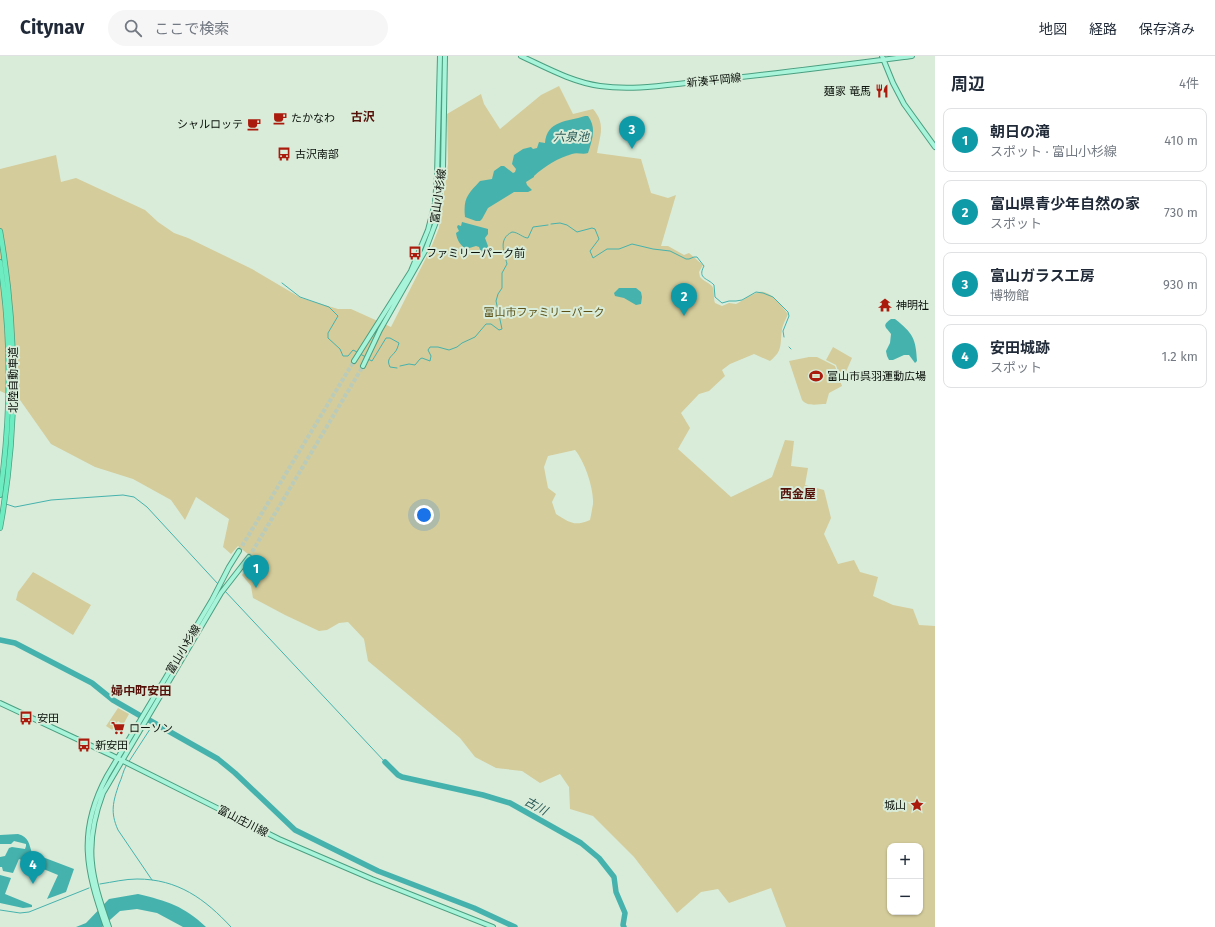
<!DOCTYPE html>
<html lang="ja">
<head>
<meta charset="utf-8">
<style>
  :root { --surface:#fff; --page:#f6f6f7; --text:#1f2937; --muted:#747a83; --line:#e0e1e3; --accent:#ab1b0d }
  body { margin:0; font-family:"Fira Sans","Noto Sans JP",sans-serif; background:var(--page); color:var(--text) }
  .controls { position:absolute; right:12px; bottom:12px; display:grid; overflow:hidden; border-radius:8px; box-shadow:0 1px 3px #0004 }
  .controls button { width:36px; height:36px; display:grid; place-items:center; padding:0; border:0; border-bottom:1px solid var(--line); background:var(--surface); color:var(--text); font:20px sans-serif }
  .you { position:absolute; left:424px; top:459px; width:14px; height:14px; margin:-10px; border:3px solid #fff; border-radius:50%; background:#1a73e8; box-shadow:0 0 0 6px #1a73e833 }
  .badge { display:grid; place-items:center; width:26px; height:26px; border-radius:50%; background:var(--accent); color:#fff; font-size:13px; font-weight:700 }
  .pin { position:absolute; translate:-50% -33px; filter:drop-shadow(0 1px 2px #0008) }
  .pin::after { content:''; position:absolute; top:21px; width:14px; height:12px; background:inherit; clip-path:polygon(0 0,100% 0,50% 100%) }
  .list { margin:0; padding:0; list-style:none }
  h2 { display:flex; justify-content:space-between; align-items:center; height:52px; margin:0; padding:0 16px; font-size:17px }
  h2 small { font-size:13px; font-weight:400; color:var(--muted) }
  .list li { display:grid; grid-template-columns:26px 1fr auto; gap:12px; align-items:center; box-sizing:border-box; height:64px; margin:0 8px 8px; padding:0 8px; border:1px solid var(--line); border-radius:8px }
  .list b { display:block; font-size:15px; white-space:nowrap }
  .list p { margin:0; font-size:13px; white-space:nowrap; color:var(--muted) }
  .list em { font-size:13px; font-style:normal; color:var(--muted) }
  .icon { flex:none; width:22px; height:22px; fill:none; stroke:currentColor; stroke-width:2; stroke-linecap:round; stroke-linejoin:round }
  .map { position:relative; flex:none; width:935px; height:871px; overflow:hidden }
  header { display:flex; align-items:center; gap:24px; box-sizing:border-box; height:56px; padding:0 20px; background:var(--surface); border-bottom:1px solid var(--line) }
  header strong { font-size:19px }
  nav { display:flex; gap:22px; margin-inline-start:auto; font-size:14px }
  .search { width:280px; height:36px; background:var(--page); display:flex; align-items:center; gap:10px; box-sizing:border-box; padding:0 14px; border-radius:22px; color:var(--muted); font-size:15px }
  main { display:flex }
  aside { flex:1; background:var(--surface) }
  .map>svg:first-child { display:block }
  .green { fill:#d4cc9b; fill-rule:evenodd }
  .water { fill:#45b2ad }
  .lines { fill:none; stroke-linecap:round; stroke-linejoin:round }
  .stream { stroke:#45b2ad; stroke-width:1 }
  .river { stroke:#45b2ad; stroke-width:5.5 }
  .primary-tunnel { stroke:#bacbba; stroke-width:4; stroke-dasharray:4 2; stroke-linecap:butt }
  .primary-casing { stroke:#4b9f81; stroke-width:6 }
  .motorway-casing { stroke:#4b9f81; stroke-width:6 }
  .primary { stroke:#a8f4da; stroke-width:4 }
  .motorway { stroke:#6eecc1; stroke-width:4.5 }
  .labels { text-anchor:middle; stroke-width:4; stroke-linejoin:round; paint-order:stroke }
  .street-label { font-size:11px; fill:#0b110b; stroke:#d9ecd9 }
  .poi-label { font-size:11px; fill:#0b110b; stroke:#d9ecd9; text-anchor:start }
  .park-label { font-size:11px; fill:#5b5117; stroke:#d9ecd9 }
  .neighbourhood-label { font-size:12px; font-weight:bold; fill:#541109; stroke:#d9ecd9 }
  .water-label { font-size:12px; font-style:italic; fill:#2c5b59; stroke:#d9ecd9 }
</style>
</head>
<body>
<header>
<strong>Citynav</strong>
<div class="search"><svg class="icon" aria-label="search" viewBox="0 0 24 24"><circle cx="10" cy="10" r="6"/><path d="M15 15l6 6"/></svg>ここで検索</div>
<nav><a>地図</a><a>経路</a><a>保存済み</a></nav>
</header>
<main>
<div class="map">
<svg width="935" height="871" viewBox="0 0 935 871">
  <rect width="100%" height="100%" fill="#d9ecd9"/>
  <path class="green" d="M 559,30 L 573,58 L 593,53 C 606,68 600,79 597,97 L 641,103 L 651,137 L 668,142 L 676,139 L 661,190 L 668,190 L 684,199 L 689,197 L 703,209 L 699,216 L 700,221 C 703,225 708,226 712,230 C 715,234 713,242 715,247 L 722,250 L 729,247 L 736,248 C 742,245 753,237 759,236 C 771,234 781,250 788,258 C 786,263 783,268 782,273 C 780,288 783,295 770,305 L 754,298 L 730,308 L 722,314 L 725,320 L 709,335 L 699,338 L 681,357 L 690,372 L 678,393 L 731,441 L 772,421 L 785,384 L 794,385 L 791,410 L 808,412 L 805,429 L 824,434 L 831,462 L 824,478 L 838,508 L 854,504 L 860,516 L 878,521 L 873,540 L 893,549 L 913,553 L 919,569 L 935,570 L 935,871 L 786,871 L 771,832 L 729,847 L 718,833 L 701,836 L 677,857 L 634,801 L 593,760 L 570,753 L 569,731 L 560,718 L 540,727 L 522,715 L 496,712 L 475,701 L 460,682 L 368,605 L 364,583 L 348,566 L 339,567 L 327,574 L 319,575 L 285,559 L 253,542 L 251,530 L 242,519 L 254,503 L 238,490 L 231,498 L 223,491 L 229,463 L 196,441 L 185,464 L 171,444 L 133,423 L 95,411 L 51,388 L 20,344 L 0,335 L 0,113 L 56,99 L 61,126 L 76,122 L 145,154 L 158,166 L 174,177 L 188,182 L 252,213 L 301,242 L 338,253 L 351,253 L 391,271 L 430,194 L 439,172 L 448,108 L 447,58 L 481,38 L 484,48 L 500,73 L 541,39 ZM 575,394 C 585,406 594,433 593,448 C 592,454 591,459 590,464 C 574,471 569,466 556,458 L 552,446 L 556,438 L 548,432 L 544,411 L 548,400 ZM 890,790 L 920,790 L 920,856 L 890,856 Z
    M 833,291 L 852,302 L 845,318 L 838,315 L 836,309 L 826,304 Z
    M 809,301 L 817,301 L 835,310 L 842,330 L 829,337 L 826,348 C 818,348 807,351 802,344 L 789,305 Z
    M 33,516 L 91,549 L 73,579 L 16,544 L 18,536 Z
    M 118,652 L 129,658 L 123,669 L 118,665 L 112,674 L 117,677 L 106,670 Z"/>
  <path class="water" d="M 585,60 L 588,60 C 597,72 592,84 588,97 C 583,99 577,96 572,98 C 558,102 545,110 534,120 L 534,121 L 526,126 L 527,129 L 532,134 L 528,136 L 514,136 L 488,152 L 482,163 L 480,165 L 476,165 L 465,161 C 463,142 468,138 480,125 L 492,123 L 494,115 L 501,110 L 504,110 L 513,117 L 515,116 L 516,113 L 512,108 L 514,99 L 523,93 L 531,91 L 533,93 L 537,92 L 539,86 L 545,87 C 547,64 567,66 585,60 Z
    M 462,166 L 488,173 L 488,178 L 485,182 L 488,190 L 485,198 L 481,196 L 479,191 L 476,190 L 466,193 C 460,189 457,184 456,177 L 459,175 L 457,171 L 458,169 L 461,170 Z
    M 619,232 L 636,232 L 641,236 L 642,241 L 641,248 L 636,249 L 624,242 L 615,240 L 614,237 Z
    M 891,263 L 895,263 C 913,277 916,283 917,305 L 915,307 L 909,299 L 904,299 L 893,304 L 889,304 L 887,300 L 886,295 L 890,287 L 891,278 C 886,271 881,270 891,263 Z
    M 18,778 C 29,781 29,788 32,797 L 74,813 L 66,836 L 47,843 L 58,819 L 19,803 L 13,817 L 3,815 L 2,811 L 0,811 L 0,801 L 5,800 L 9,792 L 12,791 L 25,793 L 26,790 L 26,788 L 14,785 L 11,788 L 0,788 L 0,779 Z
    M 0,819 L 11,822 L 5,838 L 32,849 L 32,851 L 23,852 L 0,847 Z
    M 138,838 C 167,845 184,850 206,871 L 183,871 L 157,857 L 137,853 L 120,855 L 102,871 L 76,871 L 86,867 L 109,843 Z"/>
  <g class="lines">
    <path class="stream" d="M 551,168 L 560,167 L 567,169 L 577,176 L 592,172 L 595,173 L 599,183 L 590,195 L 593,202 L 607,193 L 619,193 L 632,188 L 653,193 L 670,195 L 686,203 L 689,203 L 694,201 L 697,201 L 704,210 C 697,223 708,222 714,229 L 715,241 L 722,247 L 729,245 L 736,245 L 742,244 L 756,236 L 763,237 L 773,241 L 788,256 L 789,260 L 783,275 L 784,281
      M 282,227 L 300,241 L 329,251 L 338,260 L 328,277 L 328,282 L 340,293 L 343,300 L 348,300 L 353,294 L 357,296
      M 789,291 L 791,293
      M 360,298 L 366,301
      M 368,303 L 372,305 L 386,282 L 390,282 L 399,287 C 398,290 397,294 395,296 C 391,301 386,303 390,311 L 397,312
      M 400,310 L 409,308 L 415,309 L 420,303 L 422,302 L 430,305 L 431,300 L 428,294 L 430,291 L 438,291 L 449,294 L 457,291 L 462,287 L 475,281 L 486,268 L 491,268 L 499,274 L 502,273 L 496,245 L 498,238 L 502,232 L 502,217 L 507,208 C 504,196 498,183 512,176 C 518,176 523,182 528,182 L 533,171 L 548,169
      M 6,448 L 15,451 L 51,444 L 123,439 L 134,441 L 147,451 L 218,528
      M 224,534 L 385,706
      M 128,707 L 154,667
      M 126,710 C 123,715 122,722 119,728 C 113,746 110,756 118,774 L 152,824
      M 100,828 C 113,826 125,823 137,823 C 178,823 205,843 231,871
      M 0,854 L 20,857 L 29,856 L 89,832"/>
    <path class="river" d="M 0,584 L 15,587 L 92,627 L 113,644 L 139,659
      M 149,664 L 218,703 L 235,717 L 295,774 L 378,815 L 474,852 L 515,871
      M 385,706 L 398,719 L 402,721 L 483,739 L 510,747 L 581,787 L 599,802 L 614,821 L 616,836 L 625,857 L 623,869 L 624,871"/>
    <path class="primary-tunnel" d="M 239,495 L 354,305
      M 249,501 L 363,310"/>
    <g class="primary-casing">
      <path id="primary" d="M 521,0 C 547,12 572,26 600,30 C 635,35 671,28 706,25 C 775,18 843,9 912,0
        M 882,0 L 893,27 L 904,48 L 935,91
        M 354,305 L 411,215 L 428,174 L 435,147 L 437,120 L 440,0
        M 363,310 L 380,274 L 425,195 L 436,166 L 443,112 L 445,0
        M 0,647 L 111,699 L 279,783 L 372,823 L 493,871
        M 106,871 C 86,814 77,776 107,720 L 212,544 L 229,511 L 239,495
        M 109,871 C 91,820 83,790 103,737 L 221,537 L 249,501"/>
    </g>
    <g class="motorway-casing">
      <path id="motorway" d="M 0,175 C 17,273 18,374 0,472
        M 0,206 C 12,283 11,362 0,439"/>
    </g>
    <use href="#primary" class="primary"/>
    <use href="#motorway" class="motorway"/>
  </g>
  <defs>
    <g id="restaurant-bare" transform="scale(1.08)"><path d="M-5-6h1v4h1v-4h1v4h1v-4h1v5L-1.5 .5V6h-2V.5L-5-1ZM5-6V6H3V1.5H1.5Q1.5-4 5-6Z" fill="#ab1b0d" stroke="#d9ecd9" stroke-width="2.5" paint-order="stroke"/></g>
    <g id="cafe-bare" transform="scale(1.08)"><path d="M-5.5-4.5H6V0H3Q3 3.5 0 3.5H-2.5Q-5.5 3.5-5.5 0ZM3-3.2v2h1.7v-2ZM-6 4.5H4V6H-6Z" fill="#ab1b0d" stroke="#d9ecd9" stroke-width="2.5" paint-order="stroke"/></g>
    <g id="bus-bare" transform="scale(1.08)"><path d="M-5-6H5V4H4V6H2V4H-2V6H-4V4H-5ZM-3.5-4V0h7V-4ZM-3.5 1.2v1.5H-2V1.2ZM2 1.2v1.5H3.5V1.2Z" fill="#ab1b0d" stroke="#d9ecd9" stroke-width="2.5" paint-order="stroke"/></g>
    <g id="temple-bare" transform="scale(1.08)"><path d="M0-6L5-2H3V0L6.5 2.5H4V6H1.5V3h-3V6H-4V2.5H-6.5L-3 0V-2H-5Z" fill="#ab1b0d" stroke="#d9ecd9" stroke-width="2.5" paint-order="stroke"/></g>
    <g id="stadium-bare" transform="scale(1.08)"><path d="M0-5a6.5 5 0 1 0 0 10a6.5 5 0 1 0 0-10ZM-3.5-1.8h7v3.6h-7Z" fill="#ab1b0d" stroke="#d9ecd9" stroke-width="2.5" paint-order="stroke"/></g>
    <g id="supermarket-bare" transform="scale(1.08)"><path d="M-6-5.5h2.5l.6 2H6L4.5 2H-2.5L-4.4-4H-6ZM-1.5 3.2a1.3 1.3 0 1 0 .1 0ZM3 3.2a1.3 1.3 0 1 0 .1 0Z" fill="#ab1b0d" stroke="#d9ecd9" stroke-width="2.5" paint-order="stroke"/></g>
    <g id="sight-bare" transform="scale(1.08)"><path d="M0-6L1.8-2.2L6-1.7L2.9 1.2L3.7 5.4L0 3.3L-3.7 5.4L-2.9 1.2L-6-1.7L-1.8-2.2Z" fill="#ab1b0d" stroke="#d9ecd9" stroke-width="2.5" paint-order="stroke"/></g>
  </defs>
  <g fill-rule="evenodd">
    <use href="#restaurant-bare" x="882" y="35"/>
    <use href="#cafe-bare" x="280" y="62"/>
    <use href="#cafe-bare" x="254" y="68"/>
    <use href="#bus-bare" x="284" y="98"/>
    <use href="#bus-bare" x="415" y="197"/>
    <use href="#temple-bare" x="885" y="249"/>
    <use href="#stadium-bare" x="816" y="320"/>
    <use href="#bus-bare" x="26" y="662"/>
    <use href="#supermarket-bare" x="118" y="672"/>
    <use href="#bus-bare" x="84" y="689"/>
    <use href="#sight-bare" x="917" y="749"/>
  </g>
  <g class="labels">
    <g class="street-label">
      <text transform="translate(714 24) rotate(-6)" y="4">新湊平岡線</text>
      <text transform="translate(438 140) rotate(-82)" y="4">富山小杉線</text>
      <text transform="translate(13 324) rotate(-90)" y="4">北陸自動車道</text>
      <text transform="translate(183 593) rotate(-59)" y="4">富山小杉線</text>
      <text transform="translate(243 765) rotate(27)" y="4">富山庄川線</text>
    </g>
    <g class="poi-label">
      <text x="871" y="39" text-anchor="end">麺家 竜馬</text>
      <text x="291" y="66">たかなわ</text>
      <text x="243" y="72" text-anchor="end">シャルロッテ</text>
      <text x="295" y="102">古沢南部</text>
      <text x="426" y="201">ファミリーパーク前</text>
      <text x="896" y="253">神明社</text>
      <text x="827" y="324">富山市呉羽運動広場</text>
      <text x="37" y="666">安田</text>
      <text x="129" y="676">ローソン</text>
      <text x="95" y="693">新安田</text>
      <text x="906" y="753" text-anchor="end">城山</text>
    </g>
    <g class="park-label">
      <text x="544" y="260">富山市ファミリーパーク</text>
    </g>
    <g class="neighbourhood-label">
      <text x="363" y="65">古沢</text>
      <text x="798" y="442">西金屋</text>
      <text x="141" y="639">婦中町安田</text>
    </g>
    <g class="water-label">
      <text x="571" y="85">六泉池</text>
      <text transform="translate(536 750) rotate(29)" y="4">古川</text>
    </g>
  </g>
</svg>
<div class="controls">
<button>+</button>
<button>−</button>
</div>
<div class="you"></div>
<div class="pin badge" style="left:256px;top:532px;background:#0f9aa8">1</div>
<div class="pin badge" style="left:684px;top:260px;background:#0f9aa8">2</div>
<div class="pin badge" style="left:632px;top:93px;background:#0f9aa8">3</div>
<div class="pin badge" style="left:33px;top:828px;background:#0f9aa8">4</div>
</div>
<aside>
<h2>周辺<small>4件</small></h2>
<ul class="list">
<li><span class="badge" style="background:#0f9aa8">1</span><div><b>朝日の滝</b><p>スポット · 富山小杉線</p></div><em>410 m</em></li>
<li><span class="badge" style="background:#0f9aa8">2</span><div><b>富山県青少年自然の家</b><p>スポット</p></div><em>730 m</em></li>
<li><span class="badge" style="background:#0f9aa8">3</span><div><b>富山ガラス工房</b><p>博物館</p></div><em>930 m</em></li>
<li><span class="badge" style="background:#0f9aa8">4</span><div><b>安田城跡</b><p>スポット</p></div><em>1.2 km</em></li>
</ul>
</aside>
</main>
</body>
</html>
